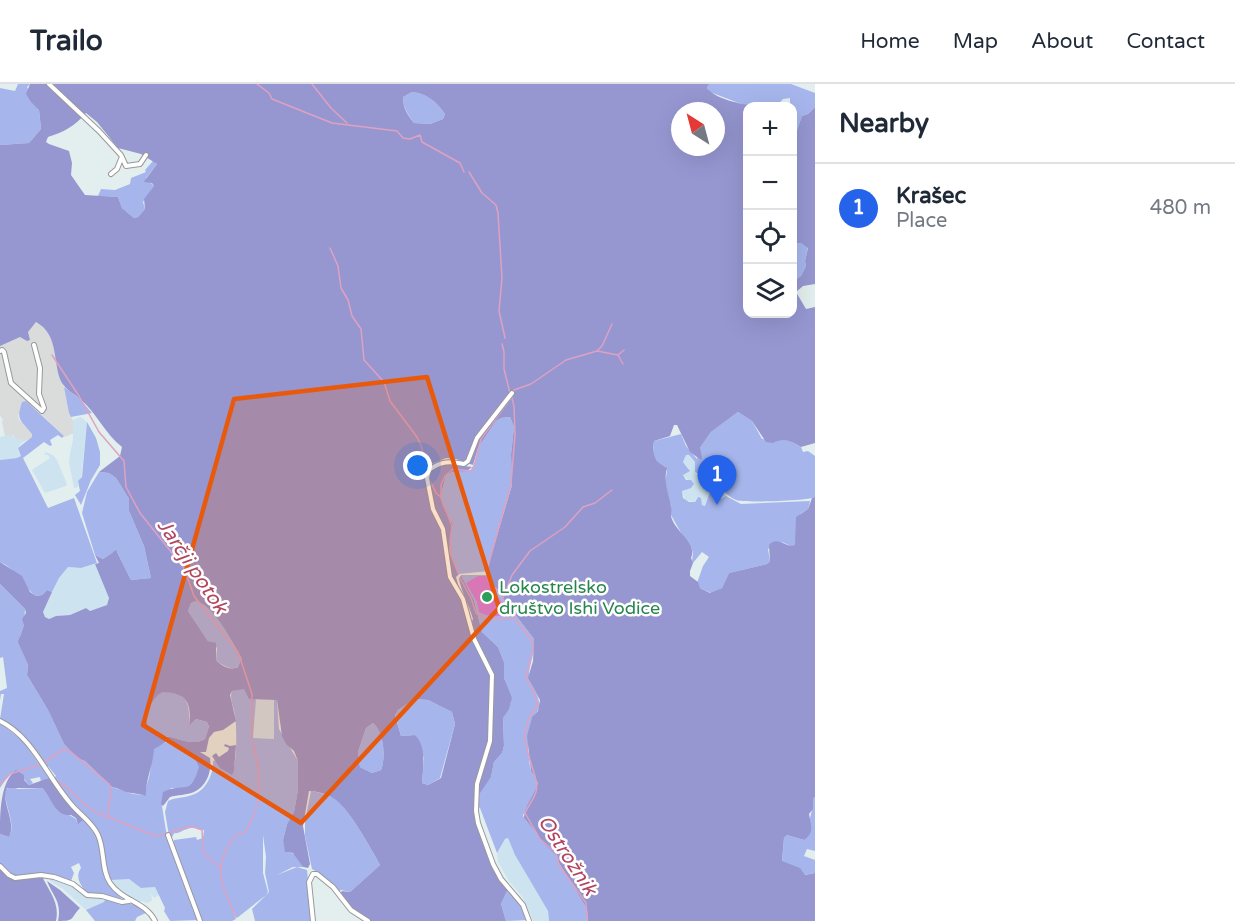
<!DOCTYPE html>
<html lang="en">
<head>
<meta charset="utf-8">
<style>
  :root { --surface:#fff; --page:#f2f2f3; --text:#1f2937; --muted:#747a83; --line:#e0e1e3; --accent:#2563eb }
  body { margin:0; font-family:"Varela Round",sans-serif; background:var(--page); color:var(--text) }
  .controls { position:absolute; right:18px; top:18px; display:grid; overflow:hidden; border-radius:12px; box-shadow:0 6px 24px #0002 }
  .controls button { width:54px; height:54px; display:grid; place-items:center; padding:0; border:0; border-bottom:2px solid var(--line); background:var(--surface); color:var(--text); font:30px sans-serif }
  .compass { position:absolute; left:671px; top:18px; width:54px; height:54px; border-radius:50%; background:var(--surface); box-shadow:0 6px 24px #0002; rotate:324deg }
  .you { position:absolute; left:418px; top:382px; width:21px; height:21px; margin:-15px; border:4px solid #fff; border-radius:50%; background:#1a73e8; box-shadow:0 0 0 9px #1a73e833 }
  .badge { display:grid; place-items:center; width:39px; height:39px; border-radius:50%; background:var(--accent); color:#fff; font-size:20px; font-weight:700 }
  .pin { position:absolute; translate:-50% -50px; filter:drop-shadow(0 2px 3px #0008) }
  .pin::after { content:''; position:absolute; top:32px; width:21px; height:18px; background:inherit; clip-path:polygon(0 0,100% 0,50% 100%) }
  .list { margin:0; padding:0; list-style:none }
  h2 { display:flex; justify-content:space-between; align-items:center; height:78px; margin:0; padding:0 24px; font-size:26px }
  h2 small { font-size:20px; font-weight:400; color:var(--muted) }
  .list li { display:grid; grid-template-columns:39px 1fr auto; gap:18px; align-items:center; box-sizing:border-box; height:90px; padding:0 24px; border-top:2px solid var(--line) }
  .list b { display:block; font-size:22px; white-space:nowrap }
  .list p { margin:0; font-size:20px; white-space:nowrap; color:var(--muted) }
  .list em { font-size:20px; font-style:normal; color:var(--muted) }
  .icon { flex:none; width:33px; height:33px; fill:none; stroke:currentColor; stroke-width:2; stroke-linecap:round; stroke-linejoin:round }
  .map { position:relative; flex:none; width:815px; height:837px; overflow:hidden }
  header { display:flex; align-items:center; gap:36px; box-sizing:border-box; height:84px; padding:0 30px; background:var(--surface); border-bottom:2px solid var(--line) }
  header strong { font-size:28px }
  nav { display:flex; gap:33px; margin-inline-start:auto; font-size:21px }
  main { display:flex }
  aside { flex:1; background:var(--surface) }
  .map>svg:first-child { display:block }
  .residential { fill:#dadcdb }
  .farmland { fill:#cde3ef }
  .grass { fill:#a6b6ec }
  .forest { fill:#9697d1; fill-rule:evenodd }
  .pitch { fill:#d67de2 }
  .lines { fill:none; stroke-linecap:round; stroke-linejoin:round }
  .stream { stroke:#dfa1c0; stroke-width:1.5 }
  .minor-casing { stroke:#989898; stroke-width:6 }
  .minor { stroke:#fff; stroke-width:4 }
  .marked { fill:#e8590c; fill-opacity:0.2; stroke:#e8590c; stroke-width:4.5; stroke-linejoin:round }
  .leisure-dot { fill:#2e9e5b; stroke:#fff; stroke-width:2 }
  .labels { text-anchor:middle; stroke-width:5; stroke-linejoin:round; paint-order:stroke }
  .leisure-label { font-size:18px; fill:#27864d; stroke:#fff; text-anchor:start }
  .water-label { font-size:20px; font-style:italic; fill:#b2465f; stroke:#fff }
</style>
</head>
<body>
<header>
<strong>Trailo</strong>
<nav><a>Home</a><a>Map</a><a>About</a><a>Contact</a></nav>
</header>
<main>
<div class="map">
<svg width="815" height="837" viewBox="0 0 815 837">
  <rect width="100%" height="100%" fill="#e3efee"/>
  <path class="residential" d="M 37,238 L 46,243 L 53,260 L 61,298 L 64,303 L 68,316 L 69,329 L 73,336 L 74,349 L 65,353 L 34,323 L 18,331 L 19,336 L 33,350 L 32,354 L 23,358 L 22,355 L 17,356 L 13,351 L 5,352 L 2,338 L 3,336 L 0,331 L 0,262 L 28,248 L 32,241 Z"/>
  <path class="farmland" d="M 80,333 L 87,338 L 81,396 L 78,397 L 78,403 L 74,404 L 69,378 L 70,370 L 73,356 L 73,336 Z
    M 11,350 L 17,356 L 22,354 L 23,358 L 19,362 L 18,366 L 22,371 L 17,374 L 0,376 L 0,353 Z
    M 46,368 L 53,371 L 57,376 L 67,400 L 66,402 L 45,409 L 32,386 L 50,374 L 48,371 L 44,371 Z
    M 686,371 L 688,371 L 695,378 L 695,388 L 707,402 L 713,398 L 726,412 L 721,415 L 711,409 L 708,410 L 705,422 L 702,421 L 701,414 L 696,414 L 695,418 L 685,416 L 682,407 L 687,405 L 688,396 L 683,391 L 689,384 L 683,378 Z
    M 95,480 L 109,513 L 107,521 L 90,527 L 86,524 L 82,525 L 70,531 L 56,532 L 49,535 L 45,533 L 43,528 L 50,512 L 59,494 L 68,483 L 81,484 Z
    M 274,615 L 274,655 L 253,654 L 256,616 Z
    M 508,754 L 515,771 L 548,827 L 549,837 L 533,837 L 523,814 L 509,797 L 498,778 L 497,769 L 505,755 Z
    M 50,793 L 72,800 L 85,812 L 106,814 L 105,818 L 86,826 L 63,805 L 50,797 Z
    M 113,795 L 129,795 L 141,804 L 155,803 L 159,811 L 154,814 L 151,810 L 152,816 L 148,819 L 141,817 L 138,819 L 130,815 L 115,804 L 110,796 Z"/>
  <path class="grass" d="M 18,0 L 30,0 L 27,3 L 39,26 L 41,45 L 29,59 L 0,61 L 0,4 L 15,7 Z
    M 709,0 L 791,0 L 815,9 L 815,23 L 808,30 L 802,32 L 793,57 L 792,22 L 790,22 L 790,14 L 783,15 L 777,22 L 744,21 L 710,8 L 707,4 Z
    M 412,8 C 426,9 437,18 445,30 L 443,35 L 430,40 L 414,39 C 408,30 403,24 403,13 Z
    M 153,77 L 157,80 L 146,94 L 154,102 L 143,118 L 145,125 L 138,133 L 134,134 L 122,124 L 118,113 L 98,112 L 101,105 L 115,106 L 130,100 L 131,94 L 146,88 L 145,86 Z
    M 801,159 L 808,163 L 805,177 L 806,182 L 801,192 L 793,197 L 793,160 Z
    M 64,303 L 80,315 L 92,329 L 71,333 L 69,329 Z
    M 26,317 L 64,352 L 62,354 L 58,351 L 50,356 L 52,361 L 50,362 L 44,358 L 23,374 L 48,424 L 74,414 L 97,479 L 81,484 L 68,483 L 59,494 L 52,508 L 47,506 L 42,511 L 36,512 C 23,503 17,485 0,478 L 0,376 L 17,374 L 21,372 L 18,364 L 32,353 L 32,350 C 20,335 16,337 22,318 Z
    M 738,328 L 752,337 L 762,355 L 789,356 L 801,363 L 803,368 L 808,367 L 815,372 L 815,413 C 809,417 742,419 736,416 C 725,411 719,402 713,393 L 717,389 L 718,384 L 714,375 L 705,378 L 703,380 L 706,385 L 699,390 L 695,388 L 695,378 L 689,371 L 686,371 L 683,378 L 690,387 L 683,391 L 686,396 L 691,396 L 694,400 L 691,404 L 682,407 L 683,414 L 689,418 L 695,418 L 698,413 L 701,414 L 702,421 L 705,422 L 709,410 L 711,408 L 721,415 L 726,412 L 741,420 L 810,417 L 808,425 L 800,430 L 795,461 L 791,462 L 782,458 L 768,465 L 770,477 L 767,480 L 729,489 L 722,504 L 711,509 L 700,504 L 697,499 L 703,482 L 709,473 L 702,468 L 693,479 L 692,477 L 693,469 L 691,463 L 684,454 L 671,431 L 671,423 L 665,399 L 667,387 L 665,383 L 660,381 L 653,371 L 654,357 L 681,350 L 686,362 L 697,375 L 700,364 L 711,348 Z
    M 510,333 L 514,343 L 511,370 L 512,401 L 496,454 L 494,470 L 488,482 L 489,487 L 459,490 L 449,468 L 453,440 L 443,422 L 441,411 L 446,392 L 452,388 L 471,386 L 475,379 L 478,364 L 496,337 L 501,334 Z
    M 87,338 L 96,354 L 100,368 L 100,381 L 91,396 L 81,421 L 75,411 L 80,407 L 78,397 L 82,393 Z
    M 99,388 L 109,389 L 116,394 L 129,415 L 129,427 L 144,462 L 151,494 L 131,496 L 117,468 L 113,468 L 103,475 L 95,471 L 82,429 L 87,408 Z
    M 461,491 L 488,491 L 490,498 L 534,555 C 536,568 529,580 529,592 C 530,603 540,610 539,621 C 539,629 533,630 531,637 C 527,653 527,670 531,687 C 533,691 536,695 538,699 L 534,712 L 523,731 L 524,734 L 537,750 L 538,754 L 559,773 L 559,779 L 587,825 L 588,837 L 549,837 L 548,827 L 515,771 L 508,754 L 505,755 L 497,769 L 480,724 L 477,722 L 478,709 L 491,693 L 494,678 L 502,669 L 504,662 L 503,634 L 511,618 L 504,594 L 504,578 L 498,563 L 482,548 L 474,516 Z
    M 0,500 L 25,525 L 24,541 L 20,552 L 23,569 L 28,581 L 27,591 L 48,626 L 64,660 L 77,674 L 85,677 L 112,703 L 133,710 L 146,711 C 145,701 149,697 150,688 C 151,682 151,671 154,665 C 155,662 160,660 162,660 C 178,653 194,670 200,683 C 193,700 191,706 171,704 L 162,722 L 166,747 L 199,836 L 170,837 L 164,827 L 165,824 L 155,803 L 141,804 L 129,795 L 110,796 L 99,750 L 53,695 L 56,692 L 48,682 L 45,683 L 19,648 L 0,635 L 4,610 L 1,610 L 0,616 L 0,607 L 7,604 L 3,573 L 0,574 Z
    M 196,517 C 215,523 232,558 242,575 C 239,590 225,584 216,576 L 217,564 L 211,558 L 208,557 L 188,527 L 191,519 Z
    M 240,605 L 244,605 L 256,616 L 253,654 L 274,655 L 274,615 L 277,616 L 279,645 L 298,677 L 298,706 L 294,728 L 287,740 L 283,756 L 286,768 L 295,770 L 303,783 L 293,783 L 277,791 L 297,783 L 307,786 L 312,837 L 255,837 L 252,825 L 269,808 L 265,789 L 266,773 L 263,751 L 263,789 L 268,808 L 266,811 L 237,834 L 230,819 L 236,835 L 232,837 L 201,837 L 173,758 L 174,756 L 196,753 L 197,756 L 203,754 L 204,746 C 191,744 193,742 180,748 C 171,752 177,745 172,753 L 169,752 L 165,728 L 168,717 C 176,713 184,714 192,711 C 205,708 214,690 213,677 L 216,676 C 218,683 225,687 232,690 C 237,680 237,644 235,631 C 234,623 229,615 232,607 Z
    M 163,607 C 188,609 190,619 189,642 L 196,635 L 207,638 L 209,644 L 205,655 C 194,661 184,657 173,654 C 169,652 164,653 159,652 C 145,647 144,633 151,621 C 154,616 157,610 163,607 Z
    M 415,615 L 428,616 L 452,628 L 455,640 L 440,694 L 428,701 L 422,699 L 424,674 L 415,651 L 401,652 L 395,630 L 398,626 Z
    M 0,639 L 22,656 L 49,694 L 41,698 L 40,693 L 30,695 L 33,699 L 29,701 L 23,694 L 10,689 L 0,704 Z
    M 373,639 C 384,648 386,674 381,686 L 372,689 L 360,683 L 358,668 L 366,644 Z
    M 13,703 L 18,705 L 42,704 C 48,710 52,720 58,724 C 63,729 70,731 76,735 L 77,738 L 84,735 L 98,755 L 108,800 L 123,816 L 109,812 L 87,810 C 82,802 74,794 81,784 L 79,779 L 71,783 L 74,789 L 71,797 L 51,790 L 39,789 L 20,793 L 10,791 L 0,780 L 0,750 L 9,753 C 17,739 3,720 5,705 Z
    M 311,707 C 318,708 327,711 334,714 C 348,723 372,766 380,781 L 350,808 L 341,806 L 338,808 L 322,791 L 312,785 L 305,752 L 305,737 Z
    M 815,713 L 815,767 L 807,765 L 804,772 L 815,776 L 815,789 L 804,791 L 802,787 L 782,778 L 784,754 L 787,751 L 804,756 C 807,742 813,729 813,715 Z
    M 508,805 L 522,822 L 528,836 L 506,837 L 501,820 Z
    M 106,814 L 135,821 L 148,828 L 137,833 L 135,837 L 95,837 L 86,826 L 104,818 Z"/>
  <path class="forest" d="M 30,0 L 709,0 L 707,4 C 715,15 741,20 754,22 L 748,22 L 748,230 L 792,230 L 793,197 L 801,192 L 806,182 L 805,177 L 808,164 L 801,159 L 793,160 L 793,57 L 802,32 L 808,30 L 815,23 L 815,200 L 803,202 L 796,208 L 806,225 L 815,223 L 815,359 L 801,363 C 791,357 784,353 773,359 L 766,358 L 752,337 L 738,328 L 711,348 L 700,364 L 702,373 L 701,376 L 690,368 L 677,341 L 674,341 L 670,352 L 654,357 C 652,370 654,378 667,384 C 663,399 669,409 671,423 C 672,426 671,429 671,432 C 674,447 698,459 691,474 L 693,479 L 690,487 L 690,492 L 698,498 L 700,504 L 710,509 L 722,504 L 729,489 L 767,480 L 770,477 L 769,461 C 778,451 785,464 795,461 L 796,433 L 808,425 L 812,414 L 815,413 L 815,713 L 813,715 L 813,725 L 809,730 C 811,742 815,748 804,756 L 787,751 L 784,754 L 782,777 L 800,784 L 805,791 L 815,789 L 815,837 L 588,837 L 587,825 L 559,779 L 558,773 L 538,754 L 537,750 L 524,734 C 524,722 535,711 538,699 L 531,687 L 527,652 L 532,633 L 538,627 L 540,616 L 528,594 L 533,577 L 534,555 L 490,498 L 488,482 L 512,401 L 511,370 L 514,343 L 510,333 L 501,334 L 496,337 L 478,364 L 473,381 L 456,375 L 446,374 L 425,383 L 427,386 L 426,395 C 438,373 452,381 472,383 L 467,387 L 452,388 L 446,392 L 441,411 L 443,422 L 453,440 L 449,468 L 459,490 L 456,493 L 474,559 L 491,591 L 489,654 L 477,695 L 475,723 L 483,756 L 494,786 L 508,805 L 501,820 L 506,837 L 369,837 L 350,823 L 340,810 L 342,807 L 350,808 L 380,781 C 372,766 347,721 333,714 C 326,710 317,707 309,707 L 303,742 L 310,780 L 308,784 L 303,783 L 293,769 L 285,768 L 283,756 L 287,740 L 294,728 L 298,706 L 298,677 L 294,667 L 286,660 L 282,652 L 277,616 L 249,615 L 244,605 L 232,607 L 230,611 L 236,637 L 223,646 L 214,648 L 209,654 L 206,668 L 200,668 L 210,674 C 212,687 207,702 194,708 C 187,711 177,711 170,713 L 163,722 L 161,720 L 163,708 C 184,698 190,713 199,683 C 193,668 182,660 166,658 L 154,665 C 153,682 145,697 146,712 C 139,709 133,710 126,708 C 120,706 118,704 112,703 L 85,677 L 77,674 L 64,660 L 48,626 L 27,591 L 28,581 L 18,558 L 24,541 L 22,535 L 26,529 L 25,525 L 0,500 L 0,478 L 22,492 L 30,508 L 36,512 L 42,511 L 47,506 L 52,508 L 43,528 L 45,533 L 49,535 L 56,532 L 70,531 L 86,524 L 90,527 L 107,521 L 109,514 L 95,480 L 99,479 L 95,471 L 103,475 L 116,466 L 131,496 L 151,494 L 144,462 L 129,427 L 129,415 L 116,394 L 109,389 L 99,388 L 120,372 L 122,363 C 105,350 97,329 80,315 C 73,309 63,304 60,295 C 53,275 58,250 36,238 L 28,248 L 30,256 L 27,257 L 20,253 L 0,262 L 0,61 L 29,59 L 41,45 L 39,26 L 31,18 L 26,10 ZM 412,8 C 426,9 437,18 445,30 L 443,35 L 430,40 L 414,39 C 407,30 403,24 403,13 ZM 680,27 L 716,27 L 716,63 L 680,63 ZM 86,29 L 97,38 L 118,64 L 141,70 L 157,80 L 145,96 L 144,98 L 152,99 L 154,102 L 144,115 L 145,125 L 138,133 L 134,134 L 122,124 L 118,113 L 85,111 L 71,91 L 72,79 L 69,67 L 49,60 L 46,58 L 48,53 C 64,48 75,42 86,29 ZM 196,517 C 215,523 232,558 242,575 L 238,583 C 230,587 222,582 216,576 L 216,559 L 208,557 L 188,527 L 191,519 ZM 163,608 C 187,609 192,619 189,642 L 196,635 L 207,638 L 209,643 L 205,655 C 194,661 184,657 174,654 C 169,652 164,653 160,652 C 145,647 144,633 151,621 C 154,616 157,610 163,608 ZM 415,615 L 428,616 L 452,628 L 455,640 L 441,694 L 428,701 L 422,699 C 423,683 427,663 415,651 L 401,652 L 395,631 L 398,626 ZM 373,639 C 384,648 386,674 381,686 L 372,689 L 360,683 L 358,668 L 366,644 Z
    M 461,491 L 474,516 L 482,548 L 498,563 L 504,578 L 504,594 L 512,614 L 509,625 L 503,634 L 504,662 L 502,669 L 494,678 L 491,693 L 480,709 L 478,709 L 479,696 L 492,645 L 494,597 L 491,583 L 476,557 L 472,537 L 473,535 C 469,521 462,509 459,495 Z
    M 225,660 L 230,662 L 236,661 L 234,687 L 232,691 L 220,684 L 212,672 L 216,669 L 219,673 L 228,667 L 229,664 L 224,662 Z
    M 16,686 L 24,691 L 24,696 L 29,701 L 49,694 L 84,735 L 78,740 L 76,734 L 71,731 C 55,733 52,714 42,704 L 7,704 C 0,718 17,737 9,753 L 0,750 C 0,729 0,698 16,686 Z
    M 0,783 C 18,801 19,794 42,792 C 49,808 60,818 56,837 L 0,837 Z
    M 47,797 L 60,806 L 80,824 C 70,834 76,837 58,837 C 62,817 53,813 47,797 Z"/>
  <path class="pitch" d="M 478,492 L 486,492 C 488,499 504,522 510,529 C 501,534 488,533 479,528 L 477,518 L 466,499 Z"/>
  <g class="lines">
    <path class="stream" d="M 257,0 L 269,9 L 272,15 L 332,39 L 397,47 L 403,54 L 410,55 L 420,51 L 422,58 L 460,79 L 464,88
      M 312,0 L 331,24 L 347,39
      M 469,88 L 482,109 L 496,121 L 498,129 L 502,194 L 499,227 L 505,254
      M 330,164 L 338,182 L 341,204 L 348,216 L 352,232 L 361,245 L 364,276 L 384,298 L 390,317 L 417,353 L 422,364 L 425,387
      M 502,260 L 504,268 L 504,285 L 510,309
      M 597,267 L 618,271 L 624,266
      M 52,271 L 79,312 L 99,348 L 124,377 L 126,403 L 140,429 L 184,484 L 194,512 L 238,568 L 252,610 L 252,655
      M 618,271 L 623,280
      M 428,392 L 436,409 L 441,413
      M 487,486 L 511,399 L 515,351 L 514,322 L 512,314 L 514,306 L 531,300 L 566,276 L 597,267 L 602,262 L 612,240
      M 458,489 L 451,471 L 450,457 L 452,442 L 441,414 L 441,401 L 445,392 L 453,385 L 471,387 L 474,382 L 481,355 L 511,314
      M 487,492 L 489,499 L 499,507 L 507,524 L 532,557 L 533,564 L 526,594 L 534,608 L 538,621 C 536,624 534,626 532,629 C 529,633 525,646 525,651 C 523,666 540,694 536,708 C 534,715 528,722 525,729 L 540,755 L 556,769 L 559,781 L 586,819 L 587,837
      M 460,494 L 471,514 L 476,529 L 486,535 L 515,534
      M 503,514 L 512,491 L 530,467 L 565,443 L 583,423 L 595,419 L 612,406
      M 44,678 L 64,665 L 71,668 L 109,700 C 114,711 107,721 108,733 L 155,752 L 166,750
      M 58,698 C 78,708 82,726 108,733
      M 0,701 L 10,690 L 39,681
      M 169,749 L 191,742 L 202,746 L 203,766 L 206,772 L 220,783
      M 236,833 C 230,818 219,801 221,785 C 221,775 228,759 236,752 C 240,749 245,750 247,745 C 263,720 260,686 253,659"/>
    <g class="minor-casing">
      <path id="minor" d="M 49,0 L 99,47 L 121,71 L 126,82 L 140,80 L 146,71
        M 111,90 L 117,85 L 121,75
        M 0,267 L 2,266 L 4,268 L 11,299 L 42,327 L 44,324 L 39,310 L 40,284 L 34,261
        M 512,309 L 477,354 L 468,377 L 464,380 C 450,377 441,377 429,386 L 427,394 L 433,425 L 443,445 L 450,493 L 463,515 L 474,555 L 492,591 L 490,657 L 477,700 L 476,727 L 478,739 L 493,780 L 501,795 L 523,821 L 529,837
        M 0,637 C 33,653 47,693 71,720 C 79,730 92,738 98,751 C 105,766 101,785 110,799 C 122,817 146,818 155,837
        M 168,751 L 200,837
        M 0,782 L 9,791 L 15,794 L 41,791 L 54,793 L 73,800 L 87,811 L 102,812 L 122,818 L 129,817
        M 313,837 L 309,798 L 313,790 L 317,790 L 333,803 L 351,826 L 368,837"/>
    </g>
    <use href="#minor" class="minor"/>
  </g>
  <path class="marked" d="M 427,293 L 499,524 L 301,739 L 143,641 L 234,315 Z"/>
  <circle class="leisure-dot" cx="487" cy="513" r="6"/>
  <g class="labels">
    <g class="leisure-label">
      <text x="499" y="509">Lokostrelsko<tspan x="499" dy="21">društvo Ishi Vodice</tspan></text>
    </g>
    <g class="water-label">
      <text transform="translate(193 482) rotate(56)" y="7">Jarčji potok</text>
      <text transform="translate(568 771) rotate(57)" y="7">Ostrožnik</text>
    </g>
  </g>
</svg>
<div class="controls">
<button>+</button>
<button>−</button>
<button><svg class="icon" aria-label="locate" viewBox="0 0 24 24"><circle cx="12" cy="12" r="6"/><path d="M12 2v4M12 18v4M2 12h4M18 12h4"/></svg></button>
<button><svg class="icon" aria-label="layers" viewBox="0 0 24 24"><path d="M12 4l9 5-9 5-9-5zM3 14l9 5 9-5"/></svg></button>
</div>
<svg class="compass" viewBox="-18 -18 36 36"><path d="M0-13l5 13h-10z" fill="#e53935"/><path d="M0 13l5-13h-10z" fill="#747a83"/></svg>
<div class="you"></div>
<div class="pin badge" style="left:717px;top:421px">1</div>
</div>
<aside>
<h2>Nearby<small></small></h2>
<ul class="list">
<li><span class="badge">1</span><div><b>Krašec</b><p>Place</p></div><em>480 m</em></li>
</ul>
</aside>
</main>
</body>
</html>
